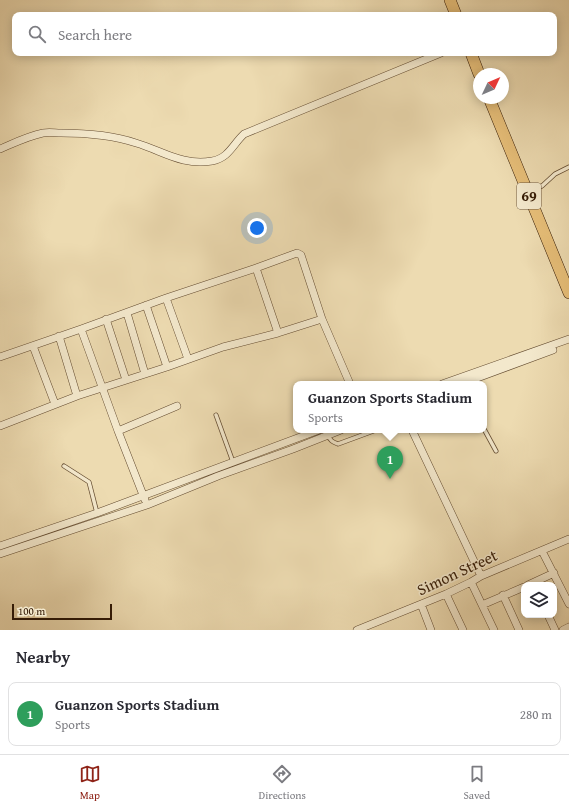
<!DOCTYPE html>
<html lang="en">
<head>
<meta charset="utf-8">
<style>
  :root { --surface:#fff; --page:#f2f2f3; --text:#2b2b33; --muted:#7c7c81; --line:#e1e1e2; --accent:#8f2418 }
  body { margin:0; font-family:"Gentium Book Plus",serif; background:var(--page); color:var(--text) }
  .controls { position:absolute; right:12px; bottom:12px; display:grid; overflow:hidden; border-radius:8px; box-shadow:0 2px 10px #0003 }
  .controls button { width:36px; height:36px; display:grid; place-items:center; padding:0; border:0; border-bottom:1px solid var(--line); background:var(--surface); color:var(--text); font:20px sans-serif }
  .compass { position:absolute; left:473px; top:68px; width:36px; height:36px; border-radius:50%; background:var(--surface); box-shadow:0 2px 10px #0003; rotate:46deg }
  .scale { position:absolute; left:12px; bottom:10px; width:100px; box-sizing:border-box; padding-left:4px; border:2px solid #361c06; border-top:0; font-size:11px; line-height:14px; white-space:nowrap; color:#361c06; -webkit-text-stroke:3px #f3e8cc; paint-order:stroke }
  .you { position:absolute; left:257px; top:228px; width:14px; height:14px; margin:-10px; border:3px solid #fff; border-radius:50%; background:#1a73e8; box-shadow:0 0 0 6px #1a73e833 }
  .badge { display:grid; place-items:center; width:26px; height:26px; border-radius:50%; background:var(--accent); color:#fff; font-size:13px; font-weight:700 }
  .pin { position:absolute; translate:-50% -33px; filter:drop-shadow(0 1px 2px #0008) }
  .pin::after { content:''; position:absolute; top:21px; width:14px; height:12px; background:inherit; clip-path:polygon(0 0,100% 0,50% 100%) }
  .popup { position:absolute; left:293px; top:381px; width:194px; height:52px; box-sizing:border-box; display:grid; place-content:center; border-radius:8px; background:var(--surface); filter:drop-shadow(0 1px 3px #0005); font-size:13px; white-space:nowrap; color:var(--muted) }
  .popup b { font-size:15px; color:var(--text) }
  .popup::after { content:''; position:absolute; left:50%; top:100%; margin-left:-8px; border:8px solid transparent; border-top-color:var(--surface) }
  .list { margin:0; padding:0; list-style:none }
  h2 { display:flex; justify-content:space-between; align-items:center; height:52px; margin:0; padding:0 16px; font-size:17px }
  h2 small { font-size:13px; font-weight:400; color:var(--muted) }
  .list li { display:grid; grid-template-columns:26px 1fr auto; gap:12px; align-items:center; box-sizing:border-box; height:64px; margin:0 8px 8px; padding:0 8px; border:1px solid var(--line); border-radius:8px }
  .list b { display:block; font-size:15px; white-space:nowrap }
  .list p { margin:0; font-size:13px; white-space:nowrap; color:var(--muted) }
  .list em { font-size:13px; font-style:normal; color:var(--muted) }
  .icon { flex:none; width:22px; height:22px; fill:none; stroke:currentColor; stroke-width:2; stroke-linecap:round; stroke-linejoin:round }
  .map { position:relative; flex:none; width:569px; height:630px; overflow:hidden }
  .search { position:absolute; background:var(--surface); box-shadow:0 2px 10px #0003; left:12px; right:12px; top:12px; height:44px; display:flex; align-items:center; gap:10px; box-sizing:border-box; padding:0 14px; border-radius:8px; color:var(--muted); font-size:15px }
  .sheet { height:124px; background:var(--surface) }
  nav { display:flex; justify-content:space-around; align-items:center; box-sizing:border-box; height:56px; border-top:1px solid var(--line); background:var(--surface); font-size:11px; color:var(--muted) }
  nav a { display:grid; justify-items:center; gap:2px }
  nav .on { color:var(--accent) }
  .map>svg:first-child { display:block }
  .lines { fill:none; stroke-linecap:round; stroke-linejoin:round }
  .service-casing { stroke:#644c31; stroke-width:5 }
  .minor-casing { stroke:#644c31; stroke-width:8 }
  .primary-casing { stroke:#361c06; stroke-width:12 }
  .service { stroke:#f3e8cc; stroke-width:3.5 }
  .minor { stroke:#f3e8cc; stroke-width:7 }
  .primary { stroke:#e6be78; stroke-width:11 }
  .labels { text-anchor:middle; stroke-width:3; stroke-linejoin:round; paint-order:stroke }
  .shield { fill:#f3e8cc; stroke:#6f5941; stroke-width:1 }
  .shield-label { font-size:15px; font-weight:bold; fill:#361c06 }
  .street-label { font-size:16px; fill:#361c06; stroke:#f3e8cc }
</style>
</head>
<body>
<div class="map">
<svg width="569" height="630" viewBox="0 0 569 630">
  <rect width="100%" height="100%" fill="#eddbb1"/>
  <filter id="stains"><feTurbulence type="fractalNoise" baseFrequency=".005" numOctaves="4"/><feColorMatrix values="0 0 0 0 .2 0 0 0 0 .09 0 0 0 0 .02 0 0 0 .5 -.17"/></filter>
  <radialGradient id="worn" r=".72"><stop offset=".6" stop-color="#630" stop-opacity="0"/><stop offset="1" stop-color="#630" stop-opacity=".3"/></radialGradient>
  <g class="lines">
    <g class="service-casing">
      <path id="service" d="M 528,190 L 542,186 L 555,174 L 569,167
        M 216,415 L 233,462
        M 484,429 L 496,451
        M 328,435 C 330,441 333,442 338,444 L 376,430
        M 64,466 L 89,482 L 97,513"/>
    </g>
    <g class="minor-casing">
      <path id="minor" d="M 0,149 C 14,143 28,136 43,133 C 49,132 55,133 61,133 C 86,133 112,135 136,143 C 163,151 182,166 212,161 C 229,158 233,144 244,134 L 441,53
        M 256,268 L 278,333
        M 166,298 L 188,359
        M 146,305 L 167,367
        M 127,313 L 145,374
        M 106,319 L 126,380
        M 81,329 L 118,431 L 145,500
        M 59,336 L 77,396
        M 33,346 L 55,404
        M 0,357 L 81,329 L 166,298 L 256,268 L 297,253 L 301,255 L 322,319
        M 442,384 L 569,339
        M 461,384 L 553,350
        M 0,426 L 77,396 L 167,367 L 223,347 L 278,333 L 322,319 L 350,384
        M 412,430 L 481,576
        M 118,431 L 177,406
        M 0,546 L 97,513 L 319,430
        M 542,551 L 569,604
        M 0,554 L 147,505 L 218,476 L 293,449 L 341,430
        M 471,582 L 494,630
        M 528,585 L 554,573
        M 446,594 L 463,630
        M 503,595 L 519,630
        M 421,604 L 431,630
        M 482,605 L 524,587
        M 548,615 L 555,630
        M 357,630 L 446,594 L 471,582 L 481,576 L 569,539
        M 563,630 L 569,627"/>
    </g>
    <g class="primary-casing">
      <path id="primary" d="M 450,0 L 456,15
        M 471,53 L 479,74
        M 489,98 L 569,293"/>
    </g>
    <use href="#service" class="service"/>
    <use href="#minor" class="minor"/>
    <use href="#primary" class="primary"/>
  </g>
  <g class="labels">
    <rect class="shield" x="517" y="183" width="24" height="26" rx="3"/>
    <g class="shield-label">
      <text x="529" y="201">69</text>
    </g>
    <g class="street-label">
      <text transform="translate(457 572) rotate(-25)" y="6">Simon Street</text>
    </g>
  </g>
  <rect width="100%" height="100%" filter="url(#stains)"/>
  <rect width="100%" height="100%" fill="url(#worn)"/>
</svg>
<div class="controls">
<button><svg class="icon" aria-label="layers" viewBox="0 0 24 24"><path d="M12 4l9 5-9 5-9-5zM3 14l9 5 9-5"/></svg></button>
</div>
<svg class="compass" viewBox="-18 -18 36 36"><path d="M0-13l5 13h-10z" fill="#e53935"/><path d="M0 13l5-13h-10z" fill="#7c7c81"/></svg>
<div class="scale">100 m</div>
<div class="you"></div>
<div class="pin badge" style="left:390px;top:479px;background:#2e9e5b">1</div>
<div class="popup"><b>Guanzon Sports Stadium</b>Sports</div>
<div class="search"><svg class="icon" aria-label="search" viewBox="0 0 24 24"><circle cx="10" cy="10" r="6"/><path d="M15 15l6 6"/></svg>Search here</div>
</div>
<section class="sheet">
<h2>Nearby<small></small></h2>
<ul class="list">
<li><span class="badge" style="background:#2e9e5b">1</span><div><b>Guanzon Sports Stadium</b><p>Sports</p></div><em>280 m</em></li>
</ul>
</section>
<nav>
<a class="on"><svg class="icon" aria-label="map" viewBox="0 0 24 24"><path d="M3 6l6-2 6 2 6-2v14l-6 2-6-2-6 2zM9 4v14M15 6v14"/></svg>Map</a>
<a><svg class="icon" aria-label="directions" viewBox="0 0 24 24"><path d="M12 3l9 9-9 9-9-9zM9 14v-3h6M13 9l2 2-2 2"/></svg>Directions</a>
<a><svg class="icon" aria-label="saved" viewBox="0 0 24 24"><path d="M7 4h10v16l-5-4-5 4z"/></svg>Saved</a>
</nav>
</body>
</html>
